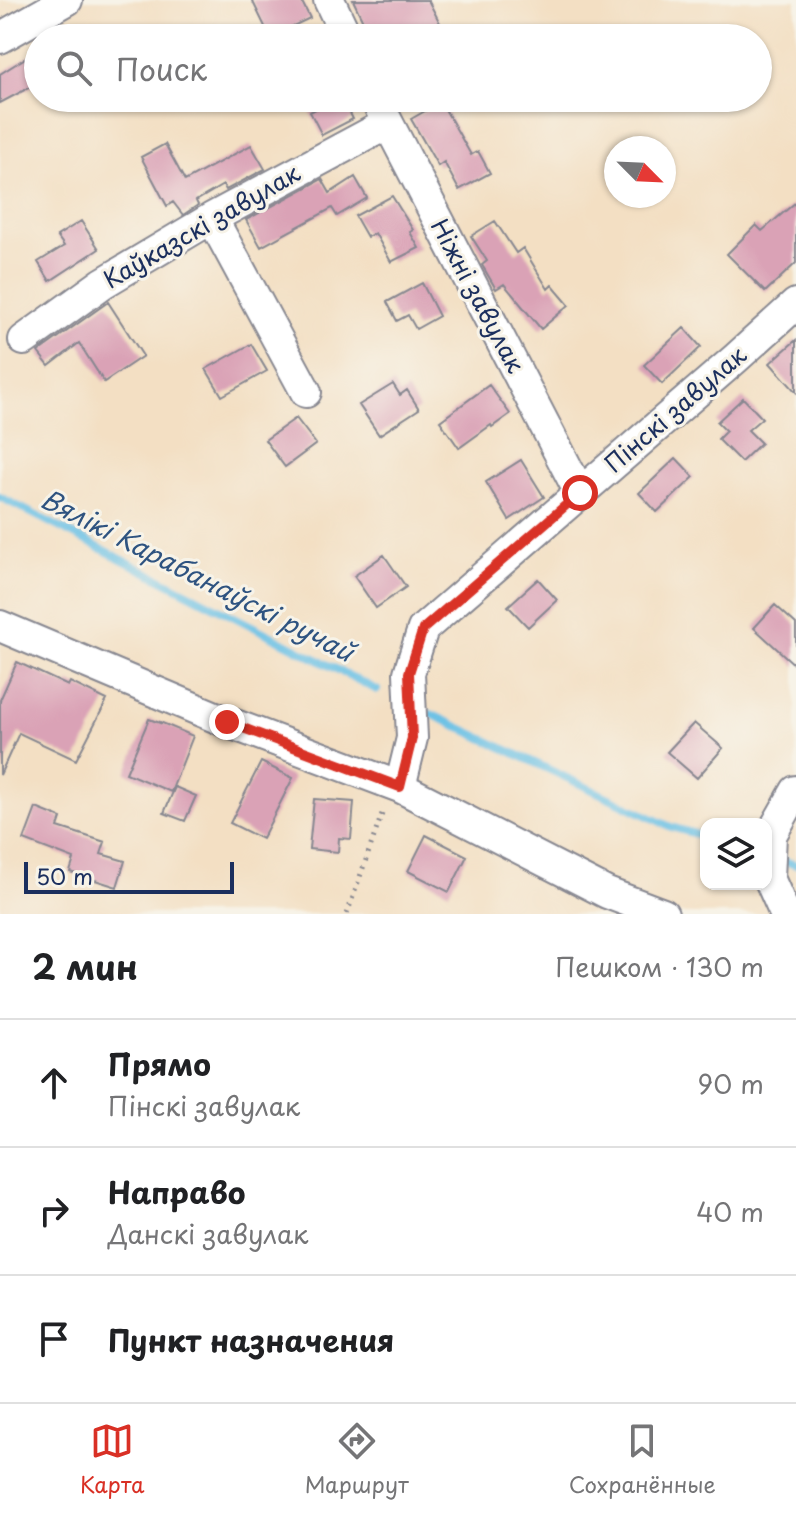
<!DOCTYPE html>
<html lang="ru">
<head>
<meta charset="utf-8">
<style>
  :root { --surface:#fff; --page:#f2f2f2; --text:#202124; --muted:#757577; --line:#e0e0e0; --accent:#d93025 }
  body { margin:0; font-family:"Playpen Sans",sans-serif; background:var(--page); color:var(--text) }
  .controls { position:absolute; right:24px; bottom:24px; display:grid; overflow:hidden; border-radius:16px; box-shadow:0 2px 6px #0004 }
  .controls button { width:72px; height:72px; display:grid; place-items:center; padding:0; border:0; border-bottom:2px solid var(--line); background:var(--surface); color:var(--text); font:40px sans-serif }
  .compass { position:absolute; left:604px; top:136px; width:72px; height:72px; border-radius:50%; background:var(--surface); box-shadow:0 2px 6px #0004; rotate:114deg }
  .scale { position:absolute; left:24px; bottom:20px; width:210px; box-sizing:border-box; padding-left:8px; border:4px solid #1b2f5e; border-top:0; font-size:22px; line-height:28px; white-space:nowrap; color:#1b2f5e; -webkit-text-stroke:6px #f7f3e8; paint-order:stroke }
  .stop { position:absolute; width:24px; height:24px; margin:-18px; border:6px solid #d93025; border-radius:50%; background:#fff }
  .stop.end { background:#d93025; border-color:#fff; box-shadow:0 2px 8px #0008 }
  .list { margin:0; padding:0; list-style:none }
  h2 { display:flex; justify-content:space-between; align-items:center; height:104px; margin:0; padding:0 32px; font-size:34px }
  h2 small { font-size:26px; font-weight:400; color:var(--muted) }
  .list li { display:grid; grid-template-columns:52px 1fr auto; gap:24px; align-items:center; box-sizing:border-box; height:128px; padding:0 32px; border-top:2px solid var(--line) }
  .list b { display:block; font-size:30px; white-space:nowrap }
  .list p { margin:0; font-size:26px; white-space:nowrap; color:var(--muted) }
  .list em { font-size:26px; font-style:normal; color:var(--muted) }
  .icon { flex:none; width:44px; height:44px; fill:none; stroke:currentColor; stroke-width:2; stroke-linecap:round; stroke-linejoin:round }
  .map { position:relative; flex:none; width:796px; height:914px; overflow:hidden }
  .search { position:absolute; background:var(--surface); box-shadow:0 2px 6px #0004; left:24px; right:24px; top:24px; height:88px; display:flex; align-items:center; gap:20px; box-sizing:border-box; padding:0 28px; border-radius:44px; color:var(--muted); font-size:30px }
  .sheet { height:488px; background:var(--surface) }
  nav { display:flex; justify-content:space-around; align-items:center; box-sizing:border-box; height:112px; border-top:2px solid var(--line); background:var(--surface); font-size:22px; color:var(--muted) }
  nav a { display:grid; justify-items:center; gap:4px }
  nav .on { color:var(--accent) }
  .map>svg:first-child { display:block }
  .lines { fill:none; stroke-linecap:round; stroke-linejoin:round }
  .stream { stroke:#68c0e5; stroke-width:8 }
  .building { fill:#daa2b6 }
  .minor-casing { stroke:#878790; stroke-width:34 }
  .path { stroke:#878790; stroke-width:5; stroke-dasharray:2 6; stroke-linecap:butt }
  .minor { stroke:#fff; stroke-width:30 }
  .route { stroke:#d93025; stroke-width:10 }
  .labels { text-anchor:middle; stroke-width:6; stroke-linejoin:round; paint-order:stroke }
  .street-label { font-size:24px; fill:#1b2f5e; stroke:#f7f3e8 }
  .water-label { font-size:26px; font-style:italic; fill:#2e5380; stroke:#f7f3e8 }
</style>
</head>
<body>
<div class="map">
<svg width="796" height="914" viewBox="0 0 796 914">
  <rect width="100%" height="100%" fill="#f7f3e8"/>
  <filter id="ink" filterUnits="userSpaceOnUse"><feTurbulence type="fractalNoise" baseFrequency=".0125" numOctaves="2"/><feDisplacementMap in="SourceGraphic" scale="16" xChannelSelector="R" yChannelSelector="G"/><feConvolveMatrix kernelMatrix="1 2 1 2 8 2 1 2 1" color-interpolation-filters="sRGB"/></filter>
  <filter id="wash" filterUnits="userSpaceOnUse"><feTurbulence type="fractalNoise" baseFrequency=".006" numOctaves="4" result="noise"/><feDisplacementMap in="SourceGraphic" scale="32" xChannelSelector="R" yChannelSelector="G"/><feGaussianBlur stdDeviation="1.8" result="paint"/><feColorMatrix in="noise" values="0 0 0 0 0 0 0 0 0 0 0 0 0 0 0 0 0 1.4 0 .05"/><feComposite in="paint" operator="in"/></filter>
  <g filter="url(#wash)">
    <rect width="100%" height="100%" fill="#f3dfc3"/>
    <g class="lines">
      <path class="stream" d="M 0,497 L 377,690
        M 431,714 L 671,827 L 706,837
        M 781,860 L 796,865"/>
    </g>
    <g id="blocks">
      <path class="building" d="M 252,0 L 301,0 L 310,18 L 270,37 Z
        M 353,0 L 428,0 L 441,25 L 415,38 L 371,38 Z
        M 38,50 L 38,83 L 0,103 L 0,74 Z
        M 336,98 L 342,98 L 353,119 L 322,135 L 310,112 Z
        M 441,102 L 471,155 L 478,151 L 490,173 L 459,190 L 444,162 L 438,166 L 411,119 Z
        M 165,144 L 185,181 L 251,145 L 265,169 L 226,190 L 223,185 L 196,201 L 198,205 L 183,215 L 173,202 L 167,206 L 141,157 Z
        M 355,177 L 367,198 L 337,216 L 332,208 L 261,247 L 246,220 L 322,179 L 330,193 Z
        M 392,196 L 413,230 L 410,232 L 419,248 L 391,262 L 375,233 L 367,237 L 355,216 Z
        M 796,202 L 796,263 L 765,292 L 727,254 L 756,225 L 762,231 Z
        M 81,221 L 99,249 L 50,281 L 38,262 L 64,246 L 57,236 Z
        M 495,221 L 516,253 L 523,248 L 548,289 L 552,285 L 569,305 L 541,329 L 504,284 L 496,289 L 482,265 L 487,261 L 471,236 Z
        M 422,283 L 439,316 L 416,329 L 408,315 L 397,321 L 387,302 Z
        M 108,302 L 143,356 L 104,382 L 79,343 L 49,366 L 38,352 Z
        M 684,328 L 701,347 L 662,384 L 644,365 Z
        M 796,340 L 796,392 L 770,363 Z
        M 251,344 L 267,371 L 222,396 L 206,369 Z
        M 393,384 L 400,395 L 407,390 L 419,409 L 379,435 L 359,405 Z
        M 489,385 L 510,414 L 492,427 L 491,425 L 459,448 L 440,421 Z
        M 743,398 L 762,418 L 748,430 L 761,443 L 741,462 L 718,439 L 726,431 L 717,422 Z
        M 296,418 L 316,444 L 285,467 L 265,440 Z
        M 676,458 L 694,477 L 657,512 L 639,493 Z
        M 521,460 L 544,497 L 509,520 L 486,482 Z
        M 384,555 L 406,587 L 376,608 L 354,576 Z
        M 538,579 L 557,600 L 528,627 L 508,606 Z
        M 775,605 L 796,624 L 796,666 L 754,628 Z
        M 17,662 L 68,686 L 70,682 L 107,700 L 76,760 L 19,733 L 0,775 L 0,700 Z
        M 149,719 L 160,723 L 160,722 L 193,736 L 171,792 L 126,773 Z
        M 694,723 L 723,748 L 697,778 L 667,752 Z
        M 261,762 L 293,778 L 262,839 L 230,823 Z
        M 175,787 L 196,796 L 185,821 L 164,813 Z
        M 314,799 L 354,802 L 351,839 L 339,838 L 338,852 L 309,849 Z
        M 36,808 L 61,818 L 58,827 L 105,842 L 101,854 L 125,861 L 117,887 L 70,872 L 74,859 L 24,840 Z
        M 426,835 L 467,856 L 449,892 L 408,871 Z"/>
    </g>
  </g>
  <g filter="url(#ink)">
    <use href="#blocks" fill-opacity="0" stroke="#878790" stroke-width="2"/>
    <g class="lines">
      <g class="minor-casing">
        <path id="minor" d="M 329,0 L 347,38
          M 0,38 L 67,0
          M 375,98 L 580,493
          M 212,218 L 306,392
          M 24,340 L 103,283 L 212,218 L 387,124
          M 0,626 L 227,722 L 400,787 L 607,893 L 663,914
          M 400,787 L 412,738 L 409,673 L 423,629 L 735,359 L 796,304
          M 785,914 L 769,878 L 771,835 L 796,791"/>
      </g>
      <path class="path" d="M 347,914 L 383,811"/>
      <use href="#minor" class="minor"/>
    </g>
  </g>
  <g class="lines" filter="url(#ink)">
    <path class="route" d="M 227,722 L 400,787 L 412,738 L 409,673 L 423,629 L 580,493"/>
  </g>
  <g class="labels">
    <g class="street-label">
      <text transform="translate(202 227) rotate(-30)" y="8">Каўказскі завулак</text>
      <text transform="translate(477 296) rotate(62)" y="8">Ніжні завулак</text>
      <text transform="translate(676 410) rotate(-41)" y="8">Пінскі завулак</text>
    </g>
    <g class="water-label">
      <text transform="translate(197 576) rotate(27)" y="9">Вялікі Карабанаўскі ручай</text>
    </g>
  </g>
</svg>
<div class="controls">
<button><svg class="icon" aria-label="layers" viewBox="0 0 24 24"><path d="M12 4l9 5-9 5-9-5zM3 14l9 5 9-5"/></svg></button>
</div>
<svg class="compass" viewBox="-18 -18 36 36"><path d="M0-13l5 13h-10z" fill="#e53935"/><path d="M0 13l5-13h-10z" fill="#757577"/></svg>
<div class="scale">50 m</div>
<div class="stop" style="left:580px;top:493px"></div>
<div class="stop end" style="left:227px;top:722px"></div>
<div class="search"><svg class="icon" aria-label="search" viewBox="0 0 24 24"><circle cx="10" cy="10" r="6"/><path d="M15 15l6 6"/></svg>Поиск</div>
</div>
<section class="sheet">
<h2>2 мин<small>Пешком · 130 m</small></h2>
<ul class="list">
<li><svg class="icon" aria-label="ahead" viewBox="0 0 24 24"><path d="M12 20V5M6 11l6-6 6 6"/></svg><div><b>Прямо</b><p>Пінскі завулак</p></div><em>90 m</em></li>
<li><svg class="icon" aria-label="right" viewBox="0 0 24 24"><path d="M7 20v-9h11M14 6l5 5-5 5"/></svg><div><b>Направо</b><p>Данскі завулак</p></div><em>40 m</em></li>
<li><svg class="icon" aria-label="arrive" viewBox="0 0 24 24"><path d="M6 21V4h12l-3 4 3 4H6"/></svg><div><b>Пункт назначения</b></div></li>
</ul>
</section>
<nav>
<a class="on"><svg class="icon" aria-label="map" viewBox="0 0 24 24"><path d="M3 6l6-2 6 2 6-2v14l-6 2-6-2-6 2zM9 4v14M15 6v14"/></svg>Карта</a>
<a><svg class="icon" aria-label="directions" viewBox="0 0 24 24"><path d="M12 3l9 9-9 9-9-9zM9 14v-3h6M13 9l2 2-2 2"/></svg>Маршрут</a>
<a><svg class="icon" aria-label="saved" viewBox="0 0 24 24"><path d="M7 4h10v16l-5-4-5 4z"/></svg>Сохранённые</a>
</nav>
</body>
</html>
